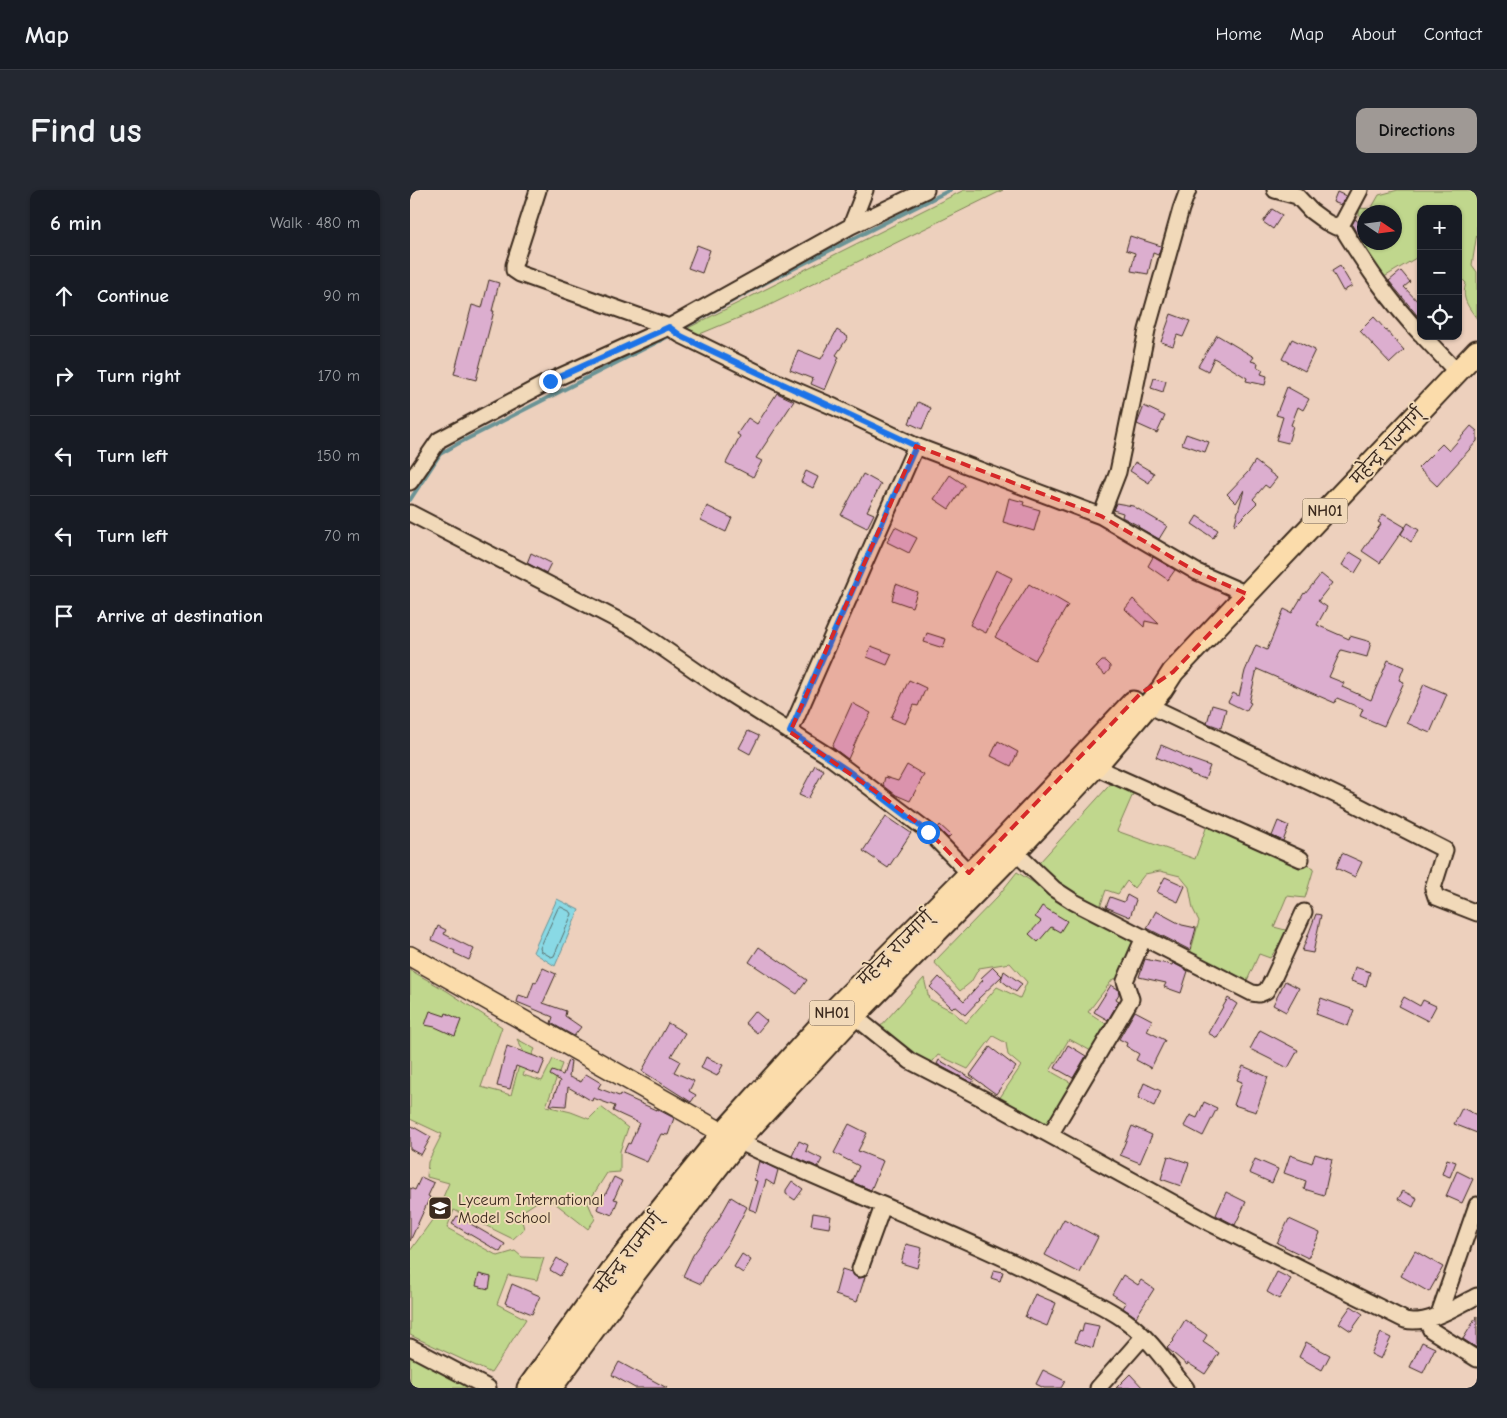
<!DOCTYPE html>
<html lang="en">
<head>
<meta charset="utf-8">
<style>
  :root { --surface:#171b24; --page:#242831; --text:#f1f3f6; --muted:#9ea1a6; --line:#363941; --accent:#9f9995 }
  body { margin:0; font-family:"Comic Neue","Playpen Sans Deva",sans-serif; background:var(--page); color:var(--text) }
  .controls { position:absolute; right:15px; top:15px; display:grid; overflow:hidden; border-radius:10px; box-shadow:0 1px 4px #0004 }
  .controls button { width:45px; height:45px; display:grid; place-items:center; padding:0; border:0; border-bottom:1px solid var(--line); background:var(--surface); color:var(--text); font:25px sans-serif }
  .compass { position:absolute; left:947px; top:15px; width:45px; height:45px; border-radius:50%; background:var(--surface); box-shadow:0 1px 4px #0004; rotate:103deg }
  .stop { position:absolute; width:15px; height:15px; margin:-11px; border:4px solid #1a73e8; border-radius:50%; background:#fff }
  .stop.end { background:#1a73e8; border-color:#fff; box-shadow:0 1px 5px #0008 }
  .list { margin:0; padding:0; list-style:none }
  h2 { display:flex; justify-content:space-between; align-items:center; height:65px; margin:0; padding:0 20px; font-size:21px }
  h2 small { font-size:16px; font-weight:400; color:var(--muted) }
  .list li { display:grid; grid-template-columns:32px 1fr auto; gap:15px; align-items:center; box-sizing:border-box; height:80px; padding:0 20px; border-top:1px solid var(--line) }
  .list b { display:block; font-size:19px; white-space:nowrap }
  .list em { font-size:16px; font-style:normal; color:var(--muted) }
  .icon { flex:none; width:28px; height:28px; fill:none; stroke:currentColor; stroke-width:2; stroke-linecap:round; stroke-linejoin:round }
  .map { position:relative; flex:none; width:1067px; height:1198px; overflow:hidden; border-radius:10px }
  header { display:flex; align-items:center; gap:30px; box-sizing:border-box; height:70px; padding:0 25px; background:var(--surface); border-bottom:1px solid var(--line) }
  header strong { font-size:24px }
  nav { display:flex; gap:28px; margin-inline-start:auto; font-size:18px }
  .intro { display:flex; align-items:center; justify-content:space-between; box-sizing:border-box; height:120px; padding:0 30px }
  h1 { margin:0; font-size:35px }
  .button { padding:12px 22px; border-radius:10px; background:var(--accent); color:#111; font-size:18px; font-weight:700 }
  main { display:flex; gap:30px; padding:0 30px }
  aside { flex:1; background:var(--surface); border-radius:10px; box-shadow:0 1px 4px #0004 }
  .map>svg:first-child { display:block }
  .green { fill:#c0d78d; stroke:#7e8056 }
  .water { fill:#89d9e5; stroke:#6a9395 }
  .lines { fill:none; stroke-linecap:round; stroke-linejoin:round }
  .shore { stroke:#5a706e; stroke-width:1 }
  .stream { stroke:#6a9395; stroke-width:4 }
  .building { fill:#dcaecf; stroke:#3b2a1e }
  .minor-casing { stroke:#3b2a1e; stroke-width:19 }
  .major-casing { stroke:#3b2a1e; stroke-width:22 }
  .highway-casing { stroke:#3b2a1e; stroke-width:25 }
  .minor { stroke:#f1d9b9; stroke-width:15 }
  .major { stroke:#fbdcab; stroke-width:19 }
  .highway { stroke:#fbdcab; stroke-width:21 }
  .route { stroke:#1a73e8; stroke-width:6 }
  .marked { fill:#d62828; fill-opacity:0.2; stroke:#d62828; stroke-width:4; stroke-dasharray:10 6; stroke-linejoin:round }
  .labels { text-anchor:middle; stroke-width:4; stroke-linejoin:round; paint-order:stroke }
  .shield { fill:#f1d9b9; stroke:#725e4c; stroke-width:1 }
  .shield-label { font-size:15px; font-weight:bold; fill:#3b2a1e }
  .street-label { font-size:16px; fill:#3b2a1e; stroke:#f1d9b9 }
  .poi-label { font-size:16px; fill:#3b2a1e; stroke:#f1d9b9; text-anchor:start }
</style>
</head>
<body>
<header>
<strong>Map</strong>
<nav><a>Home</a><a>Map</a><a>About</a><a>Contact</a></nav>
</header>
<div class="intro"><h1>Find us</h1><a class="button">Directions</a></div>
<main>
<aside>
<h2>6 min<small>Walk · 480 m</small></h2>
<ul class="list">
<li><svg class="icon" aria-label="ahead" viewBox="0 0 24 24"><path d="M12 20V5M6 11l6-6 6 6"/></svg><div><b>Continue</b></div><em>90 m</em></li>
<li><svg class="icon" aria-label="right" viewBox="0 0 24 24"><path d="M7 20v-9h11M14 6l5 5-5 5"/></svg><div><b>Turn right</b></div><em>170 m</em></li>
<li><svg class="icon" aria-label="left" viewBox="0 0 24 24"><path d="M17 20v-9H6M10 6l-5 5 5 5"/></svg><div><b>Turn left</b></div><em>150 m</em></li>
<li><svg class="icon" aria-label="left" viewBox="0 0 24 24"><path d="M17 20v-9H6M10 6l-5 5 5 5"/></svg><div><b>Turn left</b></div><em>70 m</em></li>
<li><svg class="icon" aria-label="arrive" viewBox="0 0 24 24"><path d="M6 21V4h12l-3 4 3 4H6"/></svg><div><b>Arrive at destination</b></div></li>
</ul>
</aside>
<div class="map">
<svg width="1067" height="1198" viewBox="0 0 1067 1198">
  <rect width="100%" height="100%" fill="#edd0bd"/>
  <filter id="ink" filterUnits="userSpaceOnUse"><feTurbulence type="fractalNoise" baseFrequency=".02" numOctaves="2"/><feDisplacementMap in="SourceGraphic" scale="10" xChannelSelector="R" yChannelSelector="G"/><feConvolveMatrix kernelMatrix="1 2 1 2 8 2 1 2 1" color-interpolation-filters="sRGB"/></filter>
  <g filter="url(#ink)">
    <path class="green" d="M 554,0 L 593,0 L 360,115 L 285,146 L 274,140 Z
      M 988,0 L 1067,0 L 1067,43 L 1062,75 L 1067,82 L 1067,129 C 1058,116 1051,109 1056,93 L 1048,85 L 1048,19 L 1011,19 L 1011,65 L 971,89 L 953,60 L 950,51 L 954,41 L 954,52 L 984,52 L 984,22 L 954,22 L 954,30 L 949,25 L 949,18 L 961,19 L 969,5 Z
      M 706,588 L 726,597 L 707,641 L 785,669 L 800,627 L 904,678 L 895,708 L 877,706 L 864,737 L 879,741 L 860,768 L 849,764 L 836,793 L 780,764 L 789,731 L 783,719 L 779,697 L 770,686 L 750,681 L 735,684 L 724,698 L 717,691 L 708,704 L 696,700 L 689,720 L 662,707 L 629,673 Z
      M 607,682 L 674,725 L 725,749 L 711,788 L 703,789 L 678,822 L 699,836 L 683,862 L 659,849 L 640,881 L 665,895 L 638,940 L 587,912 L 611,876 L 598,865 L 596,853 L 583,846 L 558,879 L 528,865 L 519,876 L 469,838 L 514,788 L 519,809 L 542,821 L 556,833 L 587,797 L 610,808 L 617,792 L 600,773 L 569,778 L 561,792 L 550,801 L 524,772 L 588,706 Z
      M 0,780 L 37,801 L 92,837 L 71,897 L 101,905 L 113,861 L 107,849 L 125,859 L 113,885 L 132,891 L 143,869 L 152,874 L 136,916 L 161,922 L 179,929 L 191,917 L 218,938 L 210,961 L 210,982 L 197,983 L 178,1013 L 185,1029 L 178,1039 L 136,1006 L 110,1023 L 114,1039 L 103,1049 L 44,1020 L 37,1038 L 88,1066 L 105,1061 L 112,1067 L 134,1068 L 127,1090 L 98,1085 L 87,1114 L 116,1129 L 81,1183 L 0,1145 L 0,1061 L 25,1026 L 39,993 L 17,987 L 18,972 L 32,944 L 0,929 Z
      M 0,1166 L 68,1198 L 0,1198 Z"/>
    <path class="water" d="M 147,709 L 169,720 L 145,776 L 123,762 Z"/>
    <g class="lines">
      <path class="shore" d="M 151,717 L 161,722 L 162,724 L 144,766 L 141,767 L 131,761 L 130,758 L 148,718 Z"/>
      <path class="stream" d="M 271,139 L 357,92 L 540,0
        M 0,310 L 30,264 L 49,253 L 263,144"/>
    </g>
    <path class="building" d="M 927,2 L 936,6 L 931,15 L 923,12 Z
      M 862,19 L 872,25 L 863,39 L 853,32 Z
      M 945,29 L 953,35 L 947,44 L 942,35 Z
      M 720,46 L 751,56 L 748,65 L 743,63 L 738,84 L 721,81 L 725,63 L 716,60 Z
      M 287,55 L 300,60 L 292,83 L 278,78 Z
      M 930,76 L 942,96 L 933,101 L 922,81 Z
      M 991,81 L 1000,92 L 994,97 L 1011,115 L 1011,130 L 979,91 Z
      M 79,90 L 89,93 L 82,121 L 84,121 L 66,190 L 44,184 L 62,115 L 72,118 Z
      M 761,124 L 780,131 L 773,147 L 767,145 L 763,156 L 751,152 Z
      M 964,127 L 994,160 L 980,173 L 950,141 Z
      M 427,140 L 438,147 L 426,165 L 429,167 L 415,200 L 401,194 L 403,189 L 380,180 L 388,160 L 411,169 Z
      M 807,145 L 844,167 L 841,171 L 848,173 L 847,177 L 853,180 L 851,184 L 857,186 L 855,195 L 836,191 L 837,188 L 804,168 L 798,181 L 788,176 Z
      M 882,149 L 905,160 L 895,181 L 872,169 Z
      M 744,188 L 756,191 L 753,202 L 741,198 Z
      M 877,197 L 899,209 L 893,220 L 888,217 L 881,235 L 883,236 L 878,253 L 866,250 L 873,227 L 866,225 Z
      M 367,203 L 384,211 L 346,268 L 352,271 L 343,287 L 316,273 L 330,246 L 327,244 L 338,228 L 347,234 Z
      M 508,212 L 521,218 L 512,239 L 499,233 Z
      M 734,216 L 755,226 L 747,243 L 727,234 Z
      M 1061,236 L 1067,241 L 1067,251 L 1027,296 L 1008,278 L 1032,254 L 1039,261 Z
      M 776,244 L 799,252 L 795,262 L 772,254 Z
      M 845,271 L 867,288 L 859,298 L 855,295 L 843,309 L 847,313 L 824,336 L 834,300 L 826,313 L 817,304 L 838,282 Z
      M 725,272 L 744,283 L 739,293 L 720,281 Z
      M 396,281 L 408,287 L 403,298 L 391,292 Z
      M 453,284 L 471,294 L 457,321 L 464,324 L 457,338 L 431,325 Z
      M 540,285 L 555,295 L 539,319 L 524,309 Z
      M 599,308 L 614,312 L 613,315 L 630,320 L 624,341 L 593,332 Z
      M 706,313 L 723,316 L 757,336 L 749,349 L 728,337 L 729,336 L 712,327 L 713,323 L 703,320 Z
      M 297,316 L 322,328 L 316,342 L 291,330 Z
      M 973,324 L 995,337 L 970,373 L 952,361 L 971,334 L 968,332 Z
      M 787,326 L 808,340 L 803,348 L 782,334 Z
      M 998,333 L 1009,340 L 1001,352 L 991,344 Z
      M 485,337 L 507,348 L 499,363 L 477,352 Z
      M 940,362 L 953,370 L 945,383 L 932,375 Z
      M 121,363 L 141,373 L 136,383 L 117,373 Z
      M 743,367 L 765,380 L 758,390 L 738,376 Z
      M 586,380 L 602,388 L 576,443 L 560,435 Z
      M 911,384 L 922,393 L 908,411 L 917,417 L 907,435 L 939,449 L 940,446 L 961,452 L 957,467 L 931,460 L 919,487 L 934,493 L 932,497 L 961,510 L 978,470 L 994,477 L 989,490 L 994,492 L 974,536 L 950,526 L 953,519 L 927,508 L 925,513 L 847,479 L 839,512 L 841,513 L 836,521 L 818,512 L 823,503 L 829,506 L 835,481 L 846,455 L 857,460 L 874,419 L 882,423 L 894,403 L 895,404 Z
      M 486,394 L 507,402 L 502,417 L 482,410 Z
      M 619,394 L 640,407 L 641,405 L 658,415 L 625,470 L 585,447 Z
      M 723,409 L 749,434 L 735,431 L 734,437 L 715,419 Z
      M 517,443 L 536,449 L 533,458 L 514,452 Z
      M 461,456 L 482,464 L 477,475 L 457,467 Z
      M 692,471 L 695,471 L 700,476 L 700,479 L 695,485 L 686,477 Z
      M 499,490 L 516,498 L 508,516 L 504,515 L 495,534 L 481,528 Z
      M 1014,494 L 1037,504 L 1020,543 L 997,533 Z
      M 442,513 L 461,523 L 450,542 L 438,569 L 422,557 Z
      M 802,515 L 816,519 L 811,538 L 797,533 Z
      M 338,541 L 349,546 L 340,564 L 329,558 Z
      M 588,551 L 608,562 L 601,576 L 581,566 Z
      M 751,555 L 772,564 L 772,566 L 800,576 L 795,589 L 780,584 L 780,582 L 746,567 Z
      M 405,575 L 414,580 L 398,609 L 389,605 Z
      M 497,575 L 514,585 L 500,611 L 486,605 L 473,595 L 475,587 L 488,591 Z
      M 476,626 L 501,643 L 478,678 L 453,661 Z
      M 868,631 L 879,636 L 873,651 L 862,646 Z
      M 530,635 L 541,645 L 538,648 L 528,638 Z
      M 932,663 L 952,672 L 945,687 L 926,678 Z
      M 755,687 L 775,696 L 768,712 L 747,702 Z
      M 717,705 L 726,710 L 720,727 L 696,717 L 700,707 L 714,712 Z
      M 632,716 L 657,731 L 650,742 L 641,737 L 628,752 L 619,744 L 631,731 L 625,727 Z
      M 746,721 L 772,735 L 786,738 L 780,760 L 737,738 Z
      M 906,724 L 911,725 L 903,763 L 892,761 Z
      M 28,736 L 36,740 L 34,744 L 64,759 L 59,770 L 44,763 L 45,761 L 22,750 Z
      M 349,757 L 397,790 L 387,804 L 339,772 Z
      M 735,769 L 762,775 L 763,773 L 778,781 L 771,803 L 754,797 L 756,793 L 729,787 Z
      M 583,777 L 592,786 L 568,809 L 569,810 L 555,825 L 544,816 L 542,818 L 520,797 L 529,787 L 554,811 L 573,790 L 571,788 Z
      M 945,777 L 960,782 L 956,796 L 941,791 Z
      M 133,778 L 146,784 L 133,813 L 156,821 L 155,826 L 171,837 L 164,846 L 141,833 L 143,827 L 107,812 L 109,805 L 118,808 L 124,792 L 126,793 Z
      M 594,781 L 612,794 L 606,802 L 591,790 Z
      M 875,791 L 889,798 L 876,822 L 863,815 Z
      M 701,795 L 708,799 L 709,804 L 706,809 L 709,811 L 698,830 L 684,822 Z
      M 994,807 L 1010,816 L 1013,810 L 1026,816 L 1018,831 L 989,816 Z
      M 818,808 L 827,814 L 807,848 L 798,843 Z
      M 911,808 L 944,820 L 938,836 L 906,824 Z
      M 20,821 L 35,826 L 36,823 L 51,830 L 45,846 L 25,837 L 15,835 Z
      M 345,821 L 357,831 L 347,843 L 335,833 Z
      M 725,821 L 742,830 L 737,841 L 755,850 L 741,878 L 726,870 L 729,864 L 716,856 L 717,853 L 709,849 Z
      M 258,833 L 275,843 L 261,866 L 270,871 L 264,882 L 284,891 L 279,901 L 286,905 L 281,912 L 232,881 Z
      M 850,840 L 888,860 L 878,878 L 840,859 Z
      M 658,855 L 676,866 L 663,888 L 645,878 Z
      M 97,856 L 135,870 L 129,885 L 106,876 L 100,899 L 87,896 Z
      M 580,857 L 606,877 L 586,904 L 560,885 Z
      M 296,867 L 313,875 L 307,886 L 291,878 Z
      M 158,870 L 161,871 L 159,887 L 171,892 L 176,884 L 191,893 L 188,898 L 209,906 L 210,904 L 246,920 L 247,919 L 264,928 L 258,945 L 251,944 L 237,972 L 214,962 L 218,953 L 220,954 L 229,933 L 203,921 L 205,916 L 183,908 L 182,911 L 158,897 L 156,916 L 140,915 L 150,891 L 140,885 L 142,881 L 153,885 Z
      M 529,870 L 564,890 L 562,893 L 527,874 Z
      M 833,876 L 858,887 L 846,922 L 824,915 L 832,892 L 827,890 Z
      M 734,893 L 751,901 L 744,916 L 728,908 Z
      M 794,912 L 807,918 L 793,946 L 774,936 L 780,925 L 787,928 Z
      M 1052,918 L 1067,925 L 1067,943 L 1044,934 Z
      M 439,934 L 457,943 L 448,961 L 473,971 L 461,1000 L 442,992 L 449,976 L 424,963 Z
      M 0,935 L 21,947 L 11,965 L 0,959 Z
      M 722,936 L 742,945 L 730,973 L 710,965 Z
      M 389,951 L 398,955 L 396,961 L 412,969 L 408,977 L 382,966 Z
      M 905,964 L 922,969 L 914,1005 L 894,999 L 896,991 L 874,983 L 880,965 L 902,973 Z
      M 758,966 L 779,973 L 771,996 L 751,989 Z
      M 845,969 L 868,979 L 862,993 L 839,983 Z
      M 1037,969 L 1046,972 L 1040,987 L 1032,984 Z
      M 349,971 L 368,980 L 364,995 L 356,990 L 347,1022 L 339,1019 L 347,991 L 344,990 Z
      M 1047,981 L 1063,989 L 1052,1013 L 1036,1006 Z
      M 11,987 L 24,993 L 18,1006 L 20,1007 L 0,1051 L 0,998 L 5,1000 Z
      M 204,987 L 212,991 L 204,1009 L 208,1010 L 202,1025 L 187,1019 L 193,1004 L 195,1005 Z
      M 382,991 L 393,999 L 385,1010 L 376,1004 L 376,1000 Z
      M 993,1001 L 1007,1008 L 1003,1017 L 988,1009 Z
      M 816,1002 L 836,1012 L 825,1035 L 806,1025 Z
      M 321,1007 L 337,1017 L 319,1052 L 297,1082 L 291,1094 L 273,1086 L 283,1065 L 307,1032 Z
      M 403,1023 L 421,1026 L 419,1038 L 401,1035 Z
      M 47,1026 L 95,1054 L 90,1062 L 42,1034 Z
      M 654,1029 L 688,1047 L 670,1083 L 635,1065 Z
      M 879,1029 L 910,1043 L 898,1068 L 867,1053 Z
      M 496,1054 L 512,1058 L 507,1078 L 491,1073 Z
      M 1005,1061 L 1033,1077 L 1019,1102 L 991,1086 Z
      M 332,1064 L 341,1070 L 333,1083 L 324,1077 Z
      M 147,1068 L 157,1075 L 150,1086 L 140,1080 Z
      M 432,1079 L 441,1082 L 447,1088 L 455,1087 L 447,1112 L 425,1105 Z
      M 584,1080 L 593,1082 L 590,1091 L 581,1088 Z
      M 867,1082 L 881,1089 L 869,1109 L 857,1102 Z
      M 69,1084 L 81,1087 L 79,1099 L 66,1096 Z
      M 713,1085 L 728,1095 L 731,1090 L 744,1099 L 726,1127 L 713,1118 L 716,1113 L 702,1104 Z
      M 102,1094 L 130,1106 L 122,1124 L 95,1113 Z
      M 625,1104 L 646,1113 L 637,1136 L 615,1127 Z
      M 941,1116 L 953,1124 L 941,1141 L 929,1133 Z
      M 1067,1126 L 1067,1158 L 1053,1149 Z
      M 775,1130 L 797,1145 L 793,1152 L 809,1163 L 795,1184 L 778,1173 L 777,1175 L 757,1158 L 764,1151 L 763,1150 Z
      M 674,1133 L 689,1136 L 683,1158 L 665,1152 L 669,1141 L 672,1142 Z
      M 971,1143 L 981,1148 L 971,1169 L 961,1164 Z
      M 896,1152 L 920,1165 L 912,1180 L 889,1167 Z
      M 1012,1152 L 1025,1158 L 1013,1183 L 1000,1177 Z
      M 209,1172 L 257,1198 L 225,1198 L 202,1185 Z
      M 633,1180 L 655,1191 L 651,1198 L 634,1198 L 626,1194 Z
      M 720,1184 L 733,1198 L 706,1198 Z"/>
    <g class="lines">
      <g class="minor-casing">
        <path id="minor" d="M 128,0 L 104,75 L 104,80 L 110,84 L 259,137 L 271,145 L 371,194 L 424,217 L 506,256 L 691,326 L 787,382 L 837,404
          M 865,0 L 887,6 L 901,21 L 916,32 L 926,37 L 933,32 L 950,0
          M 930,34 C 954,73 979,111 1011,144
          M 441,36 L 455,0
          M 1013,146 L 1047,182
          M 0,292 L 29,250 L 140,191 L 259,137 L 441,36 L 516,0
          M 0,323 L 227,440 L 312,499 L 417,565 L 437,580 L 519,642 L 559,683
          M 691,326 L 708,282 L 737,140 L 771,19 L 778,0
          M 738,515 L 939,611 L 1035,660 L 1023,698 L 1026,707 L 1067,723
          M 380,542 L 506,256
          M 685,577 L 891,669
          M 605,662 L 644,699 L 664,712 L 842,803 L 849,804 L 856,801 L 863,789 L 894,722
          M 444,826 L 500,871 L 585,915 L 800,1033 L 995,1130 C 1017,1136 1047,1116 1067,1106
          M 640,945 L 721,809 L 715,791 L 734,747
          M 328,951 C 427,999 531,1036 629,1085 C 657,1100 690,1112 716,1131 C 740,1148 758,1176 776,1198
          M 450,1079 L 473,1016
          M 1029,1124 L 1067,1015
          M 1016,1130 L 1021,1140 L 1067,1169
          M 0,1157 L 78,1198
          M 688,1198 L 733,1147"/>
      </g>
      <g class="major-casing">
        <path id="major" d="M 0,766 L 325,950"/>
      </g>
      <g class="highway-casing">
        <path id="highway" d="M 118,1198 L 209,1071 L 313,943 L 425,819 L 592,651 L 723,512
          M 141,1198 L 225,1083 L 328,951 L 444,826 L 605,662 L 685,577 L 752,499 L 763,482 L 1067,161"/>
      </g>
      <use href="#minor" class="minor"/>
      <use href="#major" class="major"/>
      <use href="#highway" class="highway"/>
    </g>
  </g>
  <g class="lines" filter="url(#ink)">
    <path class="route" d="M 140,191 L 259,137 L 271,146 C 349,184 428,219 506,256 L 380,542 L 437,580 L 518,642"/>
  </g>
  <path class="marked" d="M 506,256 L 691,326 L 787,382 L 837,404 L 763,482 L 730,504 L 559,683 L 519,642 L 472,606 L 380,542 Z"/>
  <defs>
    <g id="school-square" transform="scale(1.25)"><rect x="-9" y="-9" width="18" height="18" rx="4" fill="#3b2a1e" stroke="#f1d9b9"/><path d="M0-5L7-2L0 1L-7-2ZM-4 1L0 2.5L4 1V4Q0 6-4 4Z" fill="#fff"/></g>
  </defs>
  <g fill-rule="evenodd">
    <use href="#school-square" x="30" y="1018"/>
  </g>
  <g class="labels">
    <g class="shield">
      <rect x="892.5" y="308.5" width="45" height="25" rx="4"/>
      <rect x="399.5" y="810.5" width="45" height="25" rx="4"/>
    </g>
    <g class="shield-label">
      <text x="915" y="326">NH01</text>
      <text x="422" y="828">NH01</text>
    </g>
    <g class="street-label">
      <text transform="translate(977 256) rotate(-47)" y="6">महेन्द्र राज्मार्ग्</text>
      <text transform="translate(485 758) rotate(-45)" y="6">महेन्द्र राज्मार्ग्</text>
      <text transform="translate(218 1063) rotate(-52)" y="6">महेन्द्र राज्मार्ग्</text>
    </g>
    <g class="poi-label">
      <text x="48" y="1015">Lyceum International<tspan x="48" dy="18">Model School</tspan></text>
    </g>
  </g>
</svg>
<div class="controls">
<button>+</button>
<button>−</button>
<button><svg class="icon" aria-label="locate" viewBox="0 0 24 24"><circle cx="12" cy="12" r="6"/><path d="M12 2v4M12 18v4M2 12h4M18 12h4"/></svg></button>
</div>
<svg class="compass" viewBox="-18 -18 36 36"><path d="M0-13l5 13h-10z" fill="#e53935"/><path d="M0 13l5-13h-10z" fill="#9ea1a6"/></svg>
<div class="stop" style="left:518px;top:642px"></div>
<div class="stop end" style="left:140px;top:191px"></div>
</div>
</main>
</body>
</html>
